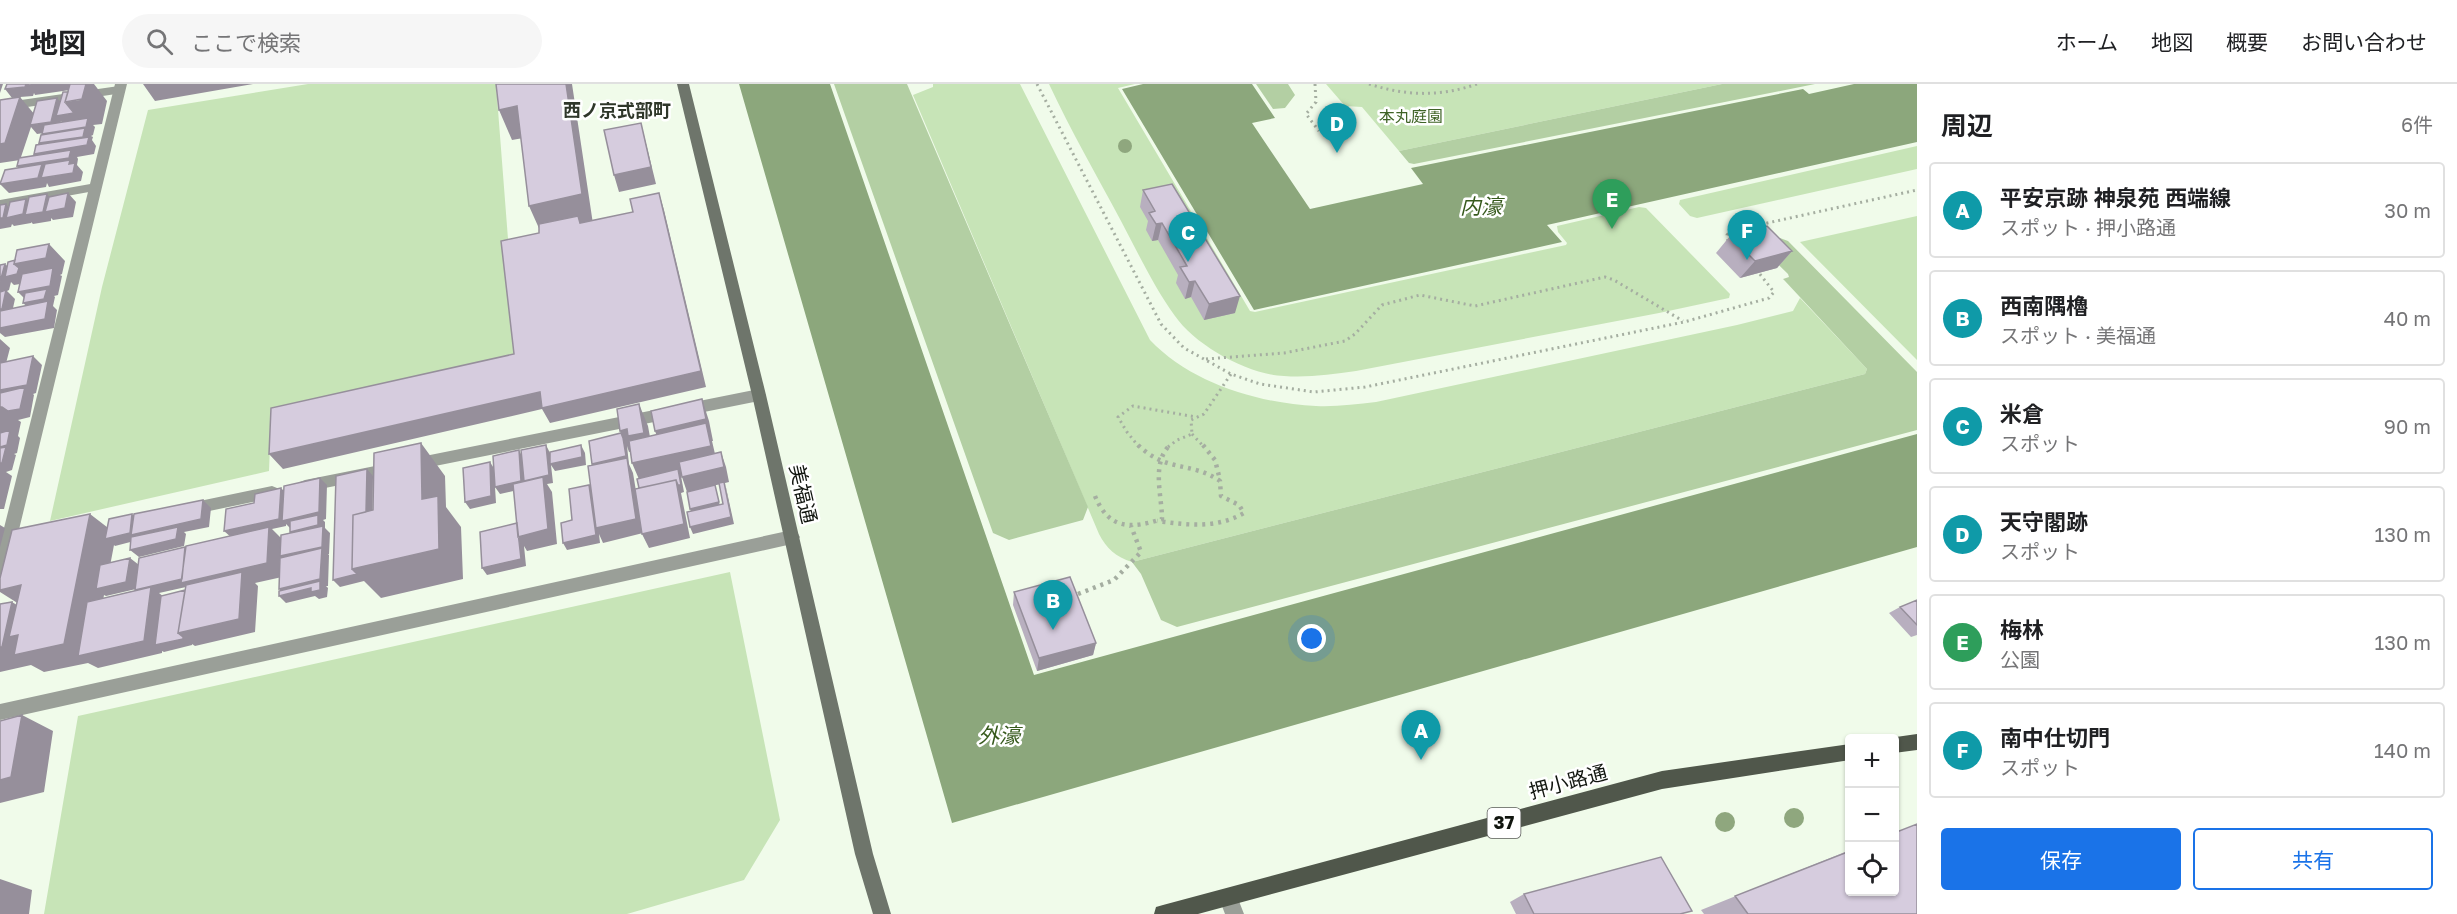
<!DOCTYPE html>
<html lang="ja">
<head>
<meta charset="utf-8">
<style>
  :root { --surface:#fff; --page:#f6f6f6; --text:#202124; --muted:#757577; --line:#e0e0e0; --accent:#1a73e8 }
  body { margin:0; font-family:"Golos Text","Noto Sans JP",sans-serif; background:var(--page); color:var(--text) }
  .controls { position:absolute; right:18px; bottom:18px; display:grid; overflow:hidden; border-radius:6px; box-shadow:0 2px 4px #0004 }
  .controls button { width:54px; height:54px; display:grid; place-items:center; padding:0; border:0; border-bottom:2px solid var(--line); background:var(--surface); color:var(--text); font:30px sans-serif }
  .you { position:absolute; left:1312px; top:555px; width:21px; height:21px; margin:-15px; border:4px solid #fff; border-radius:50%; background:#1a73e8; box-shadow:0 0 0 9px #1a73e833 }
  .badge { display:grid; place-items:center; width:39px; height:39px; border-radius:50%; background:var(--accent); color:#fff; font-size:20px; font-weight:700 }
  .pin { position:absolute; translate:-50% -50px; filter:drop-shadow(0 2px 3px #0008) }
  .pin::after { content:''; position:absolute; top:32px; width:21px; height:18px; background:inherit; clip-path:polygon(0 0,100% 0,50% 100%) }
  .list { margin:0; padding:0; list-style:none }
  h2 { display:flex; justify-content:space-between; align-items:center; height:78px; margin:0; padding:0 24px; font-size:26px }
  h2 small { font-size:20px; font-weight:400; color:var(--muted) }
  .list li { display:grid; grid-template-columns:39px 1fr auto; gap:18px; align-items:center; box-sizing:border-box; height:96px; margin:0 12px 12px; padding:0 12px; border:2px solid var(--line); border-radius:6px }
  .list b { display:block; font-size:22px; white-space:nowrap }
  .list p { margin:0; font-size:20px; white-space:nowrap; color:var(--muted) }
  .list em { font-size:20px; font-style:normal; color:var(--muted) }
  .actions { display:flex; gap:12px; padding:18px 24px }
  .actions a { flex:1; padding:14px 0; border:2px solid var(--accent); border-radius:6px; text-align:center; font-size:21px; color:var(--accent) }
  .actions .main { background:var(--accent); color:#fff }
  .icon { flex:none; width:33px; height:33px; fill:none; stroke:currentColor; stroke-width:2; stroke-linecap:round; stroke-linejoin:round }
  .map { position:relative; flex:none; width:1917px; height:830px; overflow:hidden }
  header { display:flex; align-items:center; gap:36px; box-sizing:border-box; height:84px; padding:0 30px; background:var(--surface); border-bottom:2px solid var(--line) }
  header strong { font-size:28px }
  nav { display:flex; gap:33px; margin-inline-start:auto; font-size:21px }
  .search { width:420px; height:54px; background:var(--page); display:flex; align-items:center; gap:15px; box-sizing:border-box; padding:0 21px; border-radius:33px; color:var(--muted); font-size:22px }
  main { display:flex }
  aside { flex:1; background:var(--surface) }
  .map>svg:first-child { display:block }
  .green { fill:#c7e4b7 }
  .forest { fill:#b3cfa3 }
  .water { fill:#8ca77c }
  .lines { fill:none; stroke-linecap:round; stroke-linejoin:round }
  .path-far1 { stroke:#a5aea1; stroke-width:3; stroke-dasharray:2 4; stroke-linecap:butt }
  .path { stroke:#a5aea1; stroke-width:4.5; stroke-dasharray:3 5; stroke-linecap:butt }
  .lane { fill:#9a9f98; fill-rule:evenodd }
  .street { fill:#9a9f98; fill-rule:evenodd }
  .secondary { fill:#6e756b; fill-rule:evenodd }
  .primary { fill:#50574b; fill-rule:evenodd }
  .tree { fill:#8fa77e }
  .wall { fill:#b8afbf }
  .shaded-wall { fill:#968f9b; fill-rule:evenodd }
  .building { fill:#d6ccde; stroke:#968f9b; stroke-width:1.5 }
  .labels { text-anchor:middle; stroke-width:5; stroke-linejoin:round; paint-order:stroke }
  .far-park-label { font-size:16px; fill:#3f6326; stroke:#fff }
  .far-neighbourhood-label { font-size:18px; font-weight:bold; fill:#2f372a; stroke:#fff }
  .shield { fill:#fff; stroke:#585b57; stroke-width:1.5 }
  .shield-label { font-size:18px; font-weight:bold; fill:#11150f }
  .street-label { font-size:20px; fill:#11150f; stroke:#fff }
  .water-label { font-size:21px; font-style:italic; fill:#375a1d; stroke:#fff }
</style>
</head>
<body>
<header>
<strong>地図</strong>
<div class="search"><svg class="icon" aria-label="search" viewBox="0 0 24 24"><circle cx="10" cy="10" r="6"/><path d="M15 15l6 6"/></svg>ここで検索</div>
<nav><a>ホーム</a><a>地図</a><a>概要</a><a>お問い合わせ</a></nav>
</header>
<main>
<div class="map">
<svg width="1917" height="830" viewBox="0 0 1917 830">
  <rect width="100%" height="100%" fill="#f0fbea"/>
  <path class="green" d="M 308,0 L 496,0 L 518,284 L 271,336 L 269,387 L 50,437 L 102,203 L 148,26 Z
    M 933,0 L 1020,0 L 1150,256 C 1191,299 1257,319 1316,322 C 1336,323 1356,320 1376,318 L 1737,241 L 1793,227 L 1800,214 L 1867,285 L 1865,290 L 1132,478 C 1116,473 1106,464 1099,450 L 913,11 L 933,3 Z
    M 1049,0 L 1135,0 L 1118,4 L 1250,227 L 1255,228 L 1566,161 L 1567,159 L 1558,148 L 1557,142 L 1639,123 L 1646,124 L 1730,210 L 1729,214 L 1659,229 L 1356,287 C 1332,290 1308,294 1284,292 C 1248,291 1195,261 1175,232 C 1154,203 1138,169 1121,137 C 1097,92 1071,47 1049,0 Z
    M 1326,0 L 1722,0 L 1399,67 L 1362,23 L 1345,22 Z
    M 1917,62 L 1917,85 L 1697,134 L 1690,132 L 1679,120 L 1680,116 Z
    M 1917,132 L 1917,276 L 1800,158 Z
    M 730,488 L 780,736 L 744,796 L 627,830 L 44,830 L 78,632 Z"/>
  <path class="forest" d="M 834,0 L 907,0 L 1088,423 L 1083,436 L 1009,456 L 993,449 Z
    M 1256,0 L 1288,0 L 1295,11 L 1285,24 L 1273,25 Z
    M 1722,0 L 1815,0 L 1414,80 L 1409,79 L 1399,67 Z
    M 1780,154 L 1788,157 L 1917,288 L 1917,346 L 1177,543 L 1161,536 L 1141,490 L 1132,478 L 1865,290 L 1867,285 L 1785,197 L 1783,195 L 1789,193 L 1788,190 L 1760,163 L 1761,160 Z"/>
  <path class="water" d="M 739,0 L 830,0 L 1034,591 L 1917,350 L 1917,463 L 952,739 Z
    M 1143,0 L 1252,0 L 1275,34 L 1252,39 L 1310,125 L 1423,100 L 1411,84 L 1803,5 L 1809,10 L 1854,0 L 1917,0 L 1917,58 L 1547,141 L 1562,158 L 1254,226 L 1122,5 Z"/>
  <g class="lines">
    <path class="path-far1" d="M 1037,0 L 1161,240 L 1184,264 L 1231,290 L 1260,300 L 1314,308 L 1365,303 L 1684,238 L 1769,214 L 1774,208 L 1759,189
      M 1315,0 L 1316,18 L 1306,30 L 1319,47
      M 1369,0 C 1406,12 1440,13 1477,0
      M 1728,157 L 1727,151 L 1731,147 L 1917,106
      M 1206,275 L 1284,269 L 1345,257 L 1355,250 L 1382,221 L 1420,211 L 1475,222 L 1605,193 L 1614,196 L 1683,237
      M 1192,350 L 1204,363
      M 1139,363 L 1127,348 L 1118,333 L 1133,322 L 1196,333
      M 1168,363 L 1177,356 L 1192,350 L 1191,336 L 1204,330 L 1231,290"/>
    <path class="path" d="M 1138,361 C 1167,389 1191,377 1220,397 L 1221,412 L 1239,421 L 1244,429 C 1216,445 1188,441 1157,437
      M 1203,361 L 1215,376 L 1220,396
      M 1095,412 C 1109,446 1131,445 1162,435 C 1162,412 1151,379 1170,361
      M 1078,510 L 1114,496 L 1141,468 L 1131,442"/>
    <path class="lane" d="M 119,2 L 125,6 L 123,9 L 0,27 L 0,19 Z
      M 96,99 L 100,100 L 100,106 L 0,124 L 0,116 Z
      M 759,305 L 766,311 L 759,317 L 305,408 L 300,406 L 298,402 L 300,398 L 305,396 Z
      M 272,402 L 277,404 L 279,408 L 277,412 L 272,414 L 190,431 L 185,430 L 182,425 L 185,420 L 190,419 Z
      M 1228,805 L 1235,807 L 1244,830 L 1225,830 L 1219,814 L 1221,807 Z"/>
    <path class="street" d="M 115,0 L 127,0 L 8,491 L 6,496 L 0,498 L 0,460 Z
      M 792,446 L 797,448 L 800,453 L 797,458 L 792,460 L 0,636 L 0,620 Z"/>
    <path class="secondary" d="M 677,0 L 689,0 L 766,311 L 873,770 L 891,830 L 873,830 L 855,770 L 752,311 Z"/>
    <path class="primary" d="M 1917,650 L 1917,666 L 1894,669 L 1894,654 L 1889,654 Z
      M 1850,660 L 1850,676 L 1662,705 L 1198,830 L 1154,830 L 1156,823 L 1163,821 L 1662,687 Z"/>
  </g>
  <g class="tree">
    <circle cx="1125" cy="62" r="7"/>
    <circle cx="1794" cy="734" r="10"/>
    <circle cx="1725" cy="738" r="10"/>
  </g>
  <path class="wall" d="M 1143,106 L 1235,229 L 1204,236 L 1191,213 L 1185,215 L 1176,199 L 1178,191 L 1158,156 L 1152,157 L 1146,146 L 1148,137 L 1140,123 Z
    M 1730,152 L 1792,167 L 1777,184 L 1740,194 L 1716,169 Z
    M 1014,508 L 1096,559 L 1093,571 L 1037,587 L 1013,521 Z
    M 1917,516 L 1917,551 L 1911,553 L 1889,529 L 1900,523 Z
    M 1850,766 L 1917,830 L 1704,830 L 1701,826 Z
    M 1524,810 L 1684,830 L 1516,830 L 1510,818 Z"/>
  <path class="shaded-wall" d="M 0,0 L 3,0 L 0,9 Z
    M 26,0 L 72,0 L 70,6 L 35,11 L 34,9 L 33,12 L 20,13 L 35,31 L 32,41 L 51,38 L 57,14 L 65,23 L 63,31 L 74,29 L 65,18 L 80,16 L 83,5 L 84,7 L 86,0 L 94,0 L 107,17 L 102,40 L 93,41 L 95,43 L 93,51 L 91,52 L 93,53 L 92,56 L 96,62 L 94,70 L 77,73 L 78,75 L 77,81 L 83,88 L 81,97 L 49,103 L 47,99 L 46,103 L 9,109 L 0,100 L 38,94 L 39,89 L 25,91 L 17,82 L 41,78 L 34,70 L 46,68 L 39,59 L 49,58 L 42,50 L 85,43 L 81,38 L 64,41 L 61,37 L 58,47 L 37,50 L 31,43 L 20,76 L 0,79 L 0,60 L 5,59 L 20,13 L 12,14 L 5,5 L 25,3 ZM 72,83 L 74,86 L 73,89 L 49,93 L 50,89 L 48,87 Z
    M 143,0 L 253,0 L 155,17 Z
    M 566,0 L 572,0 L 593,140 L 542,151 L 529,122 Z
    M 517,22 L 529,53 L 512,56 L 499,26 Z
    M 641,39 L 656,100 L 619,108 L 614,91 Z
    M 68,109 L 76,118 L 73,133 L 53,136 L 51,134 L 51,137 L 33,140 L 31,138 L 31,139 L 14,142 L 12,140 L 11,143 L 0,145 L 0,134 L 6,120 L 14,129 L 26,115 L 35,124 L 47,110 L 55,119 Z
    M 659,109 L 664,126 L 706,303 L 550,339 L 542,325 L 283,385 L 269,370 L 540,308 Z
    M 1162,139 L 1158,156 L 1152,157 L 1156,140 Z
    M 49,160 L 65,177 L 62,190 L 60,191 L 62,192 L 58,211 L 54,212 L 55,213 L 53,222 L 57,226 L 54,244 L 5,253 L 0,249 L 0,244 L 32,227 L 23,219 L 27,217 L 18,208 L 26,199 L 14,201 L 11,198 L 9,206 L 7,207 L 15,215 L 11,233 L 0,235 L 0,198 L 5,180 L 14,188 L 14,180 Z
    M 1792,167 L 1777,184 L 1740,194 L 1755,177 Z
    M 1195,197 L 1191,213 L 1185,215 L 1189,198 Z
    M 1240,212 L 1235,229 L 1204,236 L 1209,220 Z
    M 0,255 L 10,264 L 4,287 L 0,288 Z
    M 33,272 L 42,281 L 36,309 L 33,310 L 34,311 L 30,333 L 18,336 L 21,338 L 18,352 L 20,354 L 17,369 L 14,370 L 16,371 L 12,386 L 6,388 L 12,392 L 4,425 L 0,425 L 0,306 Z
    M 702,315 L 709,337 L 713,357 L 712,357 L 718,383 L 681,392 L 684,408 L 681,409 L 690,454 L 649,464 L 642,450 L 676,396 L 679,392 L 641,400 L 632,379 L 663,369 L 655,347 Z
    M 639,320 L 648,342 L 653,370 L 635,367 L 629,368 L 627,362 L 629,380 L 633,389 L 643,449 L 603,459 L 599,450 L 600,459 L 567,466 L 563,459 L 589,401 L 593,408 L 595,388 L 592,380 L 623,354 L 620,347 L 627,345 Z
    M 421,359 L 445,392 L 446,423 L 461,443 L 463,495 L 381,514 L 364,497 L 340,503 L 333,496 L 352,485 L 367,385 L 373,392 L 372,480 L 422,415 Z
    M 546,361 L 550,369 L 581,361 L 585,369 L 586,381 L 555,387 L 551,381 L 553,399 L 547,400 L 552,408 L 557,460 L 527,467 L 524,462 L 526,482 L 487,491 L 482,484 L 518,453 L 526,404 L 500,410 L 495,403 L 496,419 L 470,425 L 465,418 L 490,378 L 495,386 L 519,366 L 523,374 Z
    M 721,368 L 726,383 L 729,398 L 725,399 L 734,440 L 693,450 L 690,443 L 731,433 L 725,399 L 687,408 L 682,393 Z
    M 320,394 L 327,401 L 326,435 L 323,436 L 325,438 L 325,444 L 330,449 L 329,470 L 328,470 L 329,471 L 328,502 L 326,502 L 328,504 L 327,513 L 319,515 L 315,512 L 286,519 L 279,512 L 285,510 L 279,505 L 282,493 L 255,499 L 258,502 L 255,548 L 195,562 L 192,560 L 192,561 L 164,568 L 162,567 L 162,569 L 98,584 L 88,579 L 44,588 L 31,581 L 0,588 L 0,563 L 12,518 L 41,536 L 90,430 L 116,450 L 132,430 L 141,438 L 203,416 L 211,424 L 209,443 L 184,448 L 186,450 L 184,462 L 139,473 L 130,466 L 138,456 L 115,462 L 114,461 L 106,503 L 130,474 L 139,481 L 136,505 L 106,512 L 104,511 L 94,568 L 144,513 L 135,506 L 232,454 L 224,447 L 281,404 L 288,411 ZM 286,440 L 290,444 L 290,448 L 297,455 L 284,457 L 272,445 L 286,442 ZM 186,503 L 178,549 L 169,517 L 159,509 Z
    M 715,401 L 721,426 L 693,432 L 690,425 Z
    M 0,441 L 5,444 L 0,463 Z
    M 21,501 L 27,525 L 0,508 L 0,506 Z
    M 1096,559 L 1093,571 L 1037,587 L 1039,574 Z
    M 22,631 L 53,647 L 44,708 L 0,719 L 0,696 Z
    M 0,795 L 32,806 L 29,830 L 0,830 Z"/>
  <path class="building" d="M 7,0 L 26,0 L 25,3 L 5,5 Z
    M 29,0 L 41,0 L 28,2 Z
    M 70,0 L 86,0 L 82,15 L 65,18 Z
    M 496,0 L 566,0 L 582,110 L 529,122 L 517,22 L 499,26 Z
    M 63,8 L 68,8 L 65,18 L 74,29 L 56,32 Z
    M 20,13 L 5,59 L 0,60 L 0,16 Z
    M 57,14 L 51,38 L 30,41 L 37,17 Z
    M 88,34 L 86,43 L 42,50 L 44,41 Z
    M 641,39 L 651,83 L 614,91 L 604,46 Z
    M 85,44 L 83,53 L 39,59 L 41,51 Z
    M 89,53 L 87,61 L 34,70 L 36,61 Z
    M 71,66 L 69,74 L 17,82 L 19,74 Z
    M 70,76 L 69,80 L 75,79 L 73,89 L 41,94 L 45,80 Z
    M 42,80 L 38,94 L 0,100 L 5,86 Z
    M 1172,100 L 1240,212 L 1209,220 L 1195,197 L 1189,198 L 1180,183 L 1187,182 L 1162,139 L 1156,140 L 1149,129 L 1155,127 L 1143,106 Z
    M 68,109 L 65,124 L 45,128 L 49,113 Z
    M 659,109 L 701,287 L 542,324 L 540,308 L 269,370 L 271,324 L 514,270 L 501,157 L 539,149 L 539,140 L 578,132 L 580,139 L 633,128 L 630,115 Z
    M 47,110 L 43,128 L 25,131 L 29,113 Z
    M 26,115 L 23,130 L 6,134 L 10,118 Z
    M 6,120 L 3,134 L 0,134 L 0,121 Z
    M 1767,142 L 1792,167 L 1755,177 L 1730,152 Z
    M 49,160 L 46,174 L 14,180 L 17,166 Z
    M 15,176 L 14,180 L 19,184 L 17,190 L 5,193 L 8,178 Z
    M 5,180 L 0,198 L 0,181 Z
    M 53,184 L 50,202 L 18,208 L 22,190 Z
    M 47,205 L 44,215 L 23,219 L 25,209 Z
    M 6,206 L 2,225 L 0,225 L 0,208 Z
    M 48,217 L 45,235 L 0,244 L 0,227 Z
    M 33,272 L 27,301 L 0,306 L 0,279 Z
    M 25,303 L 20,325 L 8,327 L 2,323 L 0,323 L 0,309 Z
    M 702,315 L 706,335 L 655,347 L 651,327 Z
    M 639,320 L 644,349 L 628,352 L 627,345 L 620,347 L 617,325 Z
    M 706,339 L 711,362 L 632,379 L 629,357 Z
    M 10,346 L 7,361 L 0,363 L 0,349 Z
    M 621,349 L 623,354 L 626,372 L 592,380 L 589,357 Z
    M 421,359 L 422,415 L 438,412 L 439,465 L 352,485 L 353,431 L 373,426 L 374,369 Z
    M 546,361 L 549,391 L 524,397 L 521,366 Z
    M 581,361 L 582,373 L 550,380 L 550,368 Z
    M 6,363 L 2,379 L 0,379 L 0,364 Z
    M 519,366 L 521,397 L 495,403 L 493,372 Z
    M 721,368 L 724,383 L 682,393 L 679,378 Z
    M 627,374 L 636,435 L 596,444 L 588,382 Z
    M 490,378 L 491,412 L 465,418 L 463,384 Z
    M 367,385 L 366,428 L 353,431 L 352,485 L 357,490 L 333,496 L 336,392 Z
    M 678,385 L 681,401 L 678,401 L 676,396 L 639,404 L 637,395 Z
    M 543,393 L 548,445 L 518,453 L 513,400 Z
    M 320,394 L 319,428 L 282,437 L 284,402 Z
    M 676,396 L 684,440 L 642,450 L 635,405 Z
    M 724,398 L 731,433 L 690,443 L 687,428 L 723,420 L 719,399 Z
    M 589,401 L 596,451 L 563,459 L 561,439 L 572,436 L 569,405 Z
    M 715,401 L 719,418 L 690,425 L 687,408 Z
    M 281,404 L 279,435 L 224,447 L 226,425 L 254,419 L 255,410 Z
    M 203,416 L 201,435 L 131,451 L 134,430 Z
    M 90,430 L 64,560 L 14,571 L 18,551 L 9,553 L 21,501 L 0,506 L 0,494 L 12,446 Z
    M 132,430 L 130,449 L 105,455 L 109,435 Z
    M 318,431 L 318,441 L 290,448 L 290,437 Z
    M 517,439 L 521,475 L 482,484 L 480,448 Z
    M 323,442 L 322,463 L 280,472 L 281,451 Z
    M 178,443 L 176,455 L 130,466 L 131,453 Z
    M 269,443 L 267,479 L 181,499 L 186,462 Z
    M 185,463 L 182,495 L 135,506 L 139,474 Z
    M 322,464 L 320,495 L 279,505 L 280,474 Z
    M 130,474 L 126,498 L 96,505 L 100,481 Z
    M 242,488 L 239,535 L 178,549 L 186,501 Z
    M 1070,493 L 1096,559 L 1039,574 L 1014,508 Z
    M 320,497 L 320,506 L 311,508 L 311,504 L 279,512 L 279,507 Z
    M 151,503 L 144,557 L 78,572 L 87,518 Z
    M 185,506 L 178,549 L 183,553 L 183,555 L 155,561 L 161,512 Z
    M 1917,516 L 1917,541 L 1900,523 Z
    M 12,518 L 2,563 L 0,563 L 0,520 Z
    M 22,631 L 11,693 L 0,696 L 0,637 Z
    M 1917,740 L 1917,830 L 1748,830 L 1735,812 L 1850,767 L 1850,807 L 1894,807 L 1894,749 Z
    M 1661,773 L 1692,827 L 1680,830 L 1534,830 L 1524,810 Z"/>
  <g class="labels">
    <g class="far-park-label">
      <text x="1411" y="38">本丸庭園</text>
    </g>
    <g class="far-neighbourhood-label">
      <text x="617" y="33">西ノ京式部町</text>
    </g>
    <rect class="shield" x="1487.5" y="724" width="33" height="30" rx="4.5"/>
    <g class="shield-label">
      <text x="1504" y="745">37</text>
    </g>
    <g class="street-label">
      <text transform="translate(803 410) rotate(77)" y="7">美福通</text>
      <text transform="translate(1568 698) rotate(-15)" y="7">押小路通</text>
    </g>
    <g class="water-label">
      <text x="1481" y="130">内濠</text>
      <text x="999" y="659">外濠</text>
    </g>
  </g>
</svg>
<div class="controls">
<button>+</button>
<button>−</button>
<button><svg class="icon" aria-label="locate" viewBox="0 0 24 24"><circle cx="12" cy="12" r="6"/><path d="M12 2v4M12 18v4M2 12h4M18 12h4"/></svg></button>
</div>
<div class="you"></div>
<div class="pin badge" style="left:1421px;top:676px;background:#0f9aa8">A</div>
<div class="pin badge" style="left:1053px;top:546px;background:#0f9aa8">B</div>
<div class="pin badge" style="left:1188px;top:178px;background:#0f9aa8">C</div>
<div class="pin badge" style="left:1337px;top:69px;background:#0f9aa8">D</div>
<div class="pin badge" style="left:1612px;top:145px;background:#2e9e5b">E</div>
<div class="pin badge" style="left:1747px;top:176px;background:#0f9aa8">F</div>
</div>
<aside>
<h2>周辺<small>6件</small></h2>
<ul class="list">
<li><span class="badge" style="background:#0f9aa8">A</span><div><b>平安京跡 神泉苑 西端線</b><p>スポット · 押小路通</p></div><em>30 m</em></li>
<li><span class="badge" style="background:#0f9aa8">B</span><div><b>西南隅櫓</b><p>スポット · 美福通</p></div><em>40 m</em></li>
<li><span class="badge" style="background:#0f9aa8">C</span><div><b>米倉</b><p>スポット</p></div><em>90 m</em></li>
<li><span class="badge" style="background:#0f9aa8">D</span><div><b>天守閣跡</b><p>スポット</p></div><em>130 m</em></li>
<li><span class="badge" style="background:#2e9e5b">E</span><div><b>梅林</b><p>公園</p></div><em>130 m</em></li>
<li><span class="badge" style="background:#0f9aa8">F</span><div><b>南中仕切門</b><p>スポット</p></div><em>140 m</em></li>
</ul>
<div class="actions"><a class="main">保存</a><a>共有</a></div>
</aside>
</main>
</body>
</html>
